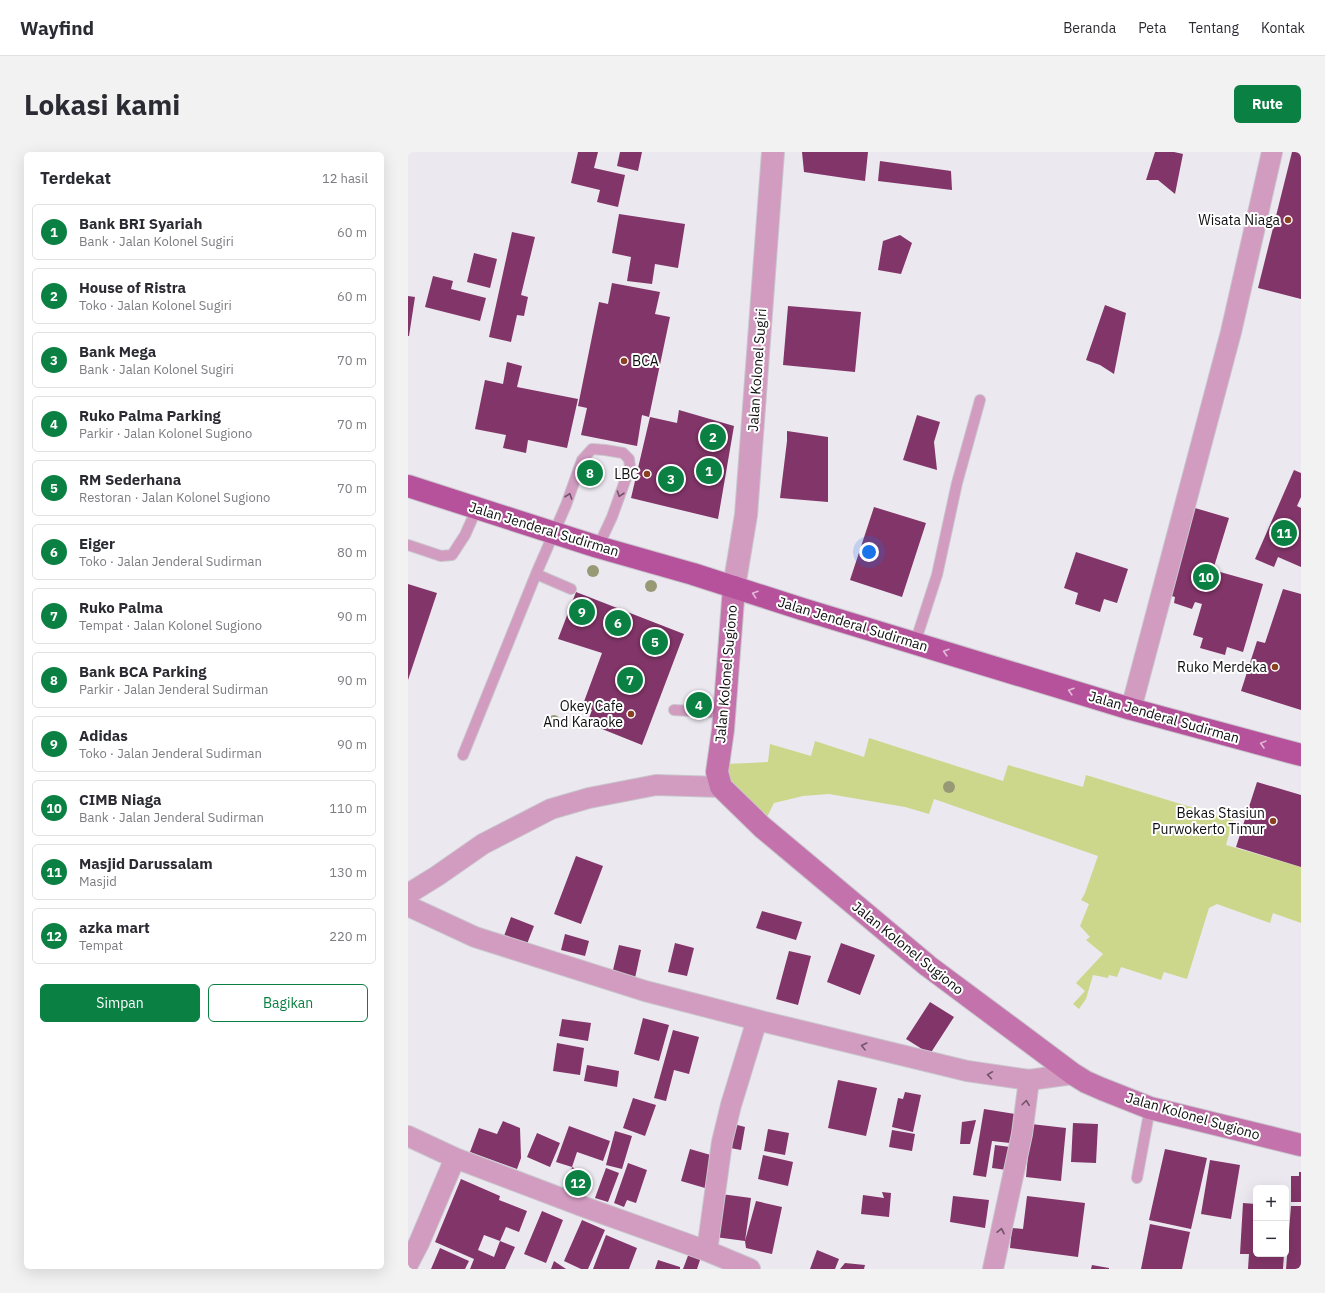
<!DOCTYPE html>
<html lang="id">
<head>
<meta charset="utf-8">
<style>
  :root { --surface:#fff; --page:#f2f2f3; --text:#2b2b33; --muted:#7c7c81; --line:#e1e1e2; --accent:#0b8043 }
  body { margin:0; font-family:"IBM Plex Sans",sans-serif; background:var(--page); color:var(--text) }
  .controls { position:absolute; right:12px; bottom:12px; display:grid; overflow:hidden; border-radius:6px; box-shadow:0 4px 16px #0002 }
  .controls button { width:36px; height:36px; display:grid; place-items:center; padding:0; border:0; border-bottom:1px solid var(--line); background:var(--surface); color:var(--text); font:20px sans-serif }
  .you { position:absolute; left:461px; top:400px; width:14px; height:14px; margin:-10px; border:3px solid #fff; border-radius:50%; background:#1a73e8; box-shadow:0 0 0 6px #1a73e833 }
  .badge { display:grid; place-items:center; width:26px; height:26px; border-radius:50%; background:var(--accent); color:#fff; font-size:13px; font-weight:700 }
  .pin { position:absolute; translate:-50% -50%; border:2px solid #fff; box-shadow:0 1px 4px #0006 }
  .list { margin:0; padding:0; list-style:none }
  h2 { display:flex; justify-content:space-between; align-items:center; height:52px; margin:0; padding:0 16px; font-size:17px }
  h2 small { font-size:13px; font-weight:400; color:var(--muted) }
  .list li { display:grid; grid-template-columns:26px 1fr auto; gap:12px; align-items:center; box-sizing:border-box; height:56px; margin:0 8px 8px; padding:0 8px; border:1px solid var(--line); border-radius:6px }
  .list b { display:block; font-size:15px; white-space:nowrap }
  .list p { margin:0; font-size:13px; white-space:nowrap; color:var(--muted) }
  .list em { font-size:13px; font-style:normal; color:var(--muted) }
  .actions { display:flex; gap:8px; padding:12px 16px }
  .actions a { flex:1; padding:9px 0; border:1px solid var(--accent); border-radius:6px; text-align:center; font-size:14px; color:var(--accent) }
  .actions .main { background:var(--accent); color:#fff }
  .map { position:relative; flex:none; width:893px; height:1117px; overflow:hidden; border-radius:6px }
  header { display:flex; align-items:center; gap:24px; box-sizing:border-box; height:56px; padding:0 20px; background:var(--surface); border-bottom:1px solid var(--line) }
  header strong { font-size:19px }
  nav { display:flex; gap:22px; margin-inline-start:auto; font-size:14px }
  .intro { display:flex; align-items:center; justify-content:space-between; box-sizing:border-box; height:96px; padding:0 24px }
  h1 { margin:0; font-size:28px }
  .button { padding:10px 18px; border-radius:6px; background:var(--accent); color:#fff; font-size:14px; font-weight:700 }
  main { display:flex; gap:24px; padding:0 24px }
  aside { flex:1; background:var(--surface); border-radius:6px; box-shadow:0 4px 16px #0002 }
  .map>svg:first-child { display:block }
  .green { fill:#ccd78b }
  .building { fill:#823568 }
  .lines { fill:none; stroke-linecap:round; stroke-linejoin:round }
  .service-casing { stroke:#c9c5cc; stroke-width:12 }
  .minor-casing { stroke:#c9c5cc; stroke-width:22 }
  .tertiary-casing { stroke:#c9c5cc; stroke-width:24 }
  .secondary-casing { stroke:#c9c5cc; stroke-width:24 }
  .primary-casing { stroke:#c9c5cc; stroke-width:24 }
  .service { stroke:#d29bc0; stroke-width:10 }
  .minor { stroke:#d29bc0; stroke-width:20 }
  .tertiary { stroke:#d29bc0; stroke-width:22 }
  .secondary { stroke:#c372ab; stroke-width:22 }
  .primary { stroke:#b6529b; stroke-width:22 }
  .tree { fill:#989a76 }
  .oneway { stroke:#705468 }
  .oneway2 { stroke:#e2bad7 }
  .poi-dot { fill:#894122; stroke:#fff; stroke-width:1.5 }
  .labels { text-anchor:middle; stroke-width:4; stroke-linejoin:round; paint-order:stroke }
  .poi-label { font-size:14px; fill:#0f0e10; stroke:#fff; text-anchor:end }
  .street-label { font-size:14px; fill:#0f0e10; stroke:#fff }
</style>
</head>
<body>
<header>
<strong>Wayfind</strong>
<nav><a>Beranda</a><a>Peta</a><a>Tentang</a><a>Kontak</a></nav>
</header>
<div class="intro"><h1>Lokasi kami</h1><a class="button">Rute</a></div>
<main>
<aside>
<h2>Terdekat<small>12 hasil</small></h2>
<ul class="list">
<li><span class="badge">1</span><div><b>Bank BRI Syariah</b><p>Bank · Jalan Kolonel Sugiri</p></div><em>60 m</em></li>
<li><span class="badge">2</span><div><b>House of Ristra</b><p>Toko · Jalan Kolonel Sugiri</p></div><em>60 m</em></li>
<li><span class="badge">3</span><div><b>Bank Mega</b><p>Bank · Jalan Kolonel Sugiri</p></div><em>70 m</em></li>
<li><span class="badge">4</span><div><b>Ruko Palma Parking</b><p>Parkir · Jalan Kolonel Sugiono</p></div><em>70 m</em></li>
<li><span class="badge">5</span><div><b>RM Sederhana</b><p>Restoran · Jalan Kolonel Sugiono</p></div><em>70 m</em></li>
<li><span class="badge">6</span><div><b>Eiger</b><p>Toko · Jalan Jenderal Sudirman</p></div><em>80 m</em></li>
<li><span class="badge">7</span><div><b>Ruko Palma</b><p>Tempat · Jalan Kolonel Sugiono</p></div><em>90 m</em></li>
<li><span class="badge">8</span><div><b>Bank BCA Parking</b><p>Parkir · Jalan Jenderal Sudirman</p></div><em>90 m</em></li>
<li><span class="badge">9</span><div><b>Adidas</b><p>Toko · Jalan Jenderal Sudirman</p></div><em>90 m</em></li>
<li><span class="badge">10</span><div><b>CIMB Niaga</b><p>Bank · Jalan Jenderal Sudirman</p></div><em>110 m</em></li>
<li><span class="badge">11</span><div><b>Masjid Darussalam</b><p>Masjid</p></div><em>130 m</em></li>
<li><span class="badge">12</span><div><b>azka mart</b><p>Tempat</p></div><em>220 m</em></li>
</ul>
<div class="actions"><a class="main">Simpan</a><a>Bagikan</a></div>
</aside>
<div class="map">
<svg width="893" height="1117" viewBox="0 0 893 1117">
  <rect width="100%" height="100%" fill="#ece8f0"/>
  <path class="green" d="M 461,586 L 595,629 L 600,613 L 675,635 L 678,623 L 825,668 L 818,693 L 893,715 L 893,771 L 865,761 L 862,771 L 809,752 L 801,756 L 779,827 L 756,820 L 753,828 L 713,815 L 709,825 L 701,823 L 700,826 L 685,823 L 678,847 L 671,857 L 665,852 L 677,839 L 668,831 L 695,802 L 678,788 L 682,785 L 672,774 L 681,752 L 673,748 L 677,741 L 690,704 L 526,647 L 521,662 L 497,655 L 421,642 L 395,644 L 366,651 L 354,675 L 309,620 L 319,612 L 360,610 L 362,592 L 403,604 L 407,589 L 456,605 Z"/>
  <path class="building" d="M 170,0 L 190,0 L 186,16 L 217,23 L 210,55 L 189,50 L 192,38 L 163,31 Z
    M 212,0 L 234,0 L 230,19 L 209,14 Z
    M 394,0 L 460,0 L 457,29 L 396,20 Z
    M 747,0 L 766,0 L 775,2 L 767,42 L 750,28 L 738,28 Z
    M 884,0 L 893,0 L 893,147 L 850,136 Z
    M 472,9 L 543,19 L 544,38 L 470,29 Z
    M 211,62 L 277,72 L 270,116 L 247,112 L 244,132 L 219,129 L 223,105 L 204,101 Z
    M 104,80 L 127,85 L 113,143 L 120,145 L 116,164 L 109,163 L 103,190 L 81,185 Z
    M 492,83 L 504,91 L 493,122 L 470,118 L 475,89 Z
    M 66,101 L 89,107 L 82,136 L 59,130 Z
    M 25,124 L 45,129 L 43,137 L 78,146 L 72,169 L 17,155 Z
    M 204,131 L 252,140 L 247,162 L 262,165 L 241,265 L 234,263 L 229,294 L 173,283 L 179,256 L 170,254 L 191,150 L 200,152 Z
    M 0,144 L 7,145 L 1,184 L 0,184 Z
    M 697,153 L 718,161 L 706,222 L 692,213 L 678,208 Z
    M 380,154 L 453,160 L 447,220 L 375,213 Z
    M 99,210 L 114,214 L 109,235 L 170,247 L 159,296 L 120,288 L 118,301 L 95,296 L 98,283 L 67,277 L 77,228 L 95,232 Z
    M 271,258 L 326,274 L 310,367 L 223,346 L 242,265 L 269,271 Z
    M 509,263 L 532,270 L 526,290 L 529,318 L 495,308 Z
    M 379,279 L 420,285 L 420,350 L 372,346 L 379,289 Z
    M 886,318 L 893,321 L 893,345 L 889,354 L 893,356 L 893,415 L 870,405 L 866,415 L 847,407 Z
    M 466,355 L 518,371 L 494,445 L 442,428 Z
    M 787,356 L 821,366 L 805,418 L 855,432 L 835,500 L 819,495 L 817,503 L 792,496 L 795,486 L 785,483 L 794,452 L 787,450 L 784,457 L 766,451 L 767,445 L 760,443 Z
    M 668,400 L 720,417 L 709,451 L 696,447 L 692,460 L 667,452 L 670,441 L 656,436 Z
    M 0,432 L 29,441 L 0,528 Z
    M 875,437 L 893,442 L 893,558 L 833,539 L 849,489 L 857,491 Z
    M 168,440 L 276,482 L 234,593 L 179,571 L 184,558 L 174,555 L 194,501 L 150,487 Z
    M 849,630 L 893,643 L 893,715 L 828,695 Z
    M 168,704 L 195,714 L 173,772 L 146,762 Z
    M 354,759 L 394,770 L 388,788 L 348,776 Z
    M 103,765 L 126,774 L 119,792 L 96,784 Z
    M 157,782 L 181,789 L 177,804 L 153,798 Z
    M 267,791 L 286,796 L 279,824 L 260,820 Z
    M 433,791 L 467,803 L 452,843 L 419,830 Z
    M 211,793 L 233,798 L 227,826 L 204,822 Z
    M 381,799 L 403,804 L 390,853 L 368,847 Z
    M 522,850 L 546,865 L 522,902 L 498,887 Z
    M 235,866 L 261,873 L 251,909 L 226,902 Z
    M 154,867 L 183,871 L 180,889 L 151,884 Z
    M 265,878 L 291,885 L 281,922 L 266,918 L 258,949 L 246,946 Z
    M 149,891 L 176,896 L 172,923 L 145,919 Z
    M 179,913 L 211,919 L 209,935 L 176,929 Z
    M 430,928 L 469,936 L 458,984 L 420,976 Z
    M 497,940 L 513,943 L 505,980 L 484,975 L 490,946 L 495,947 Z
    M 225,946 L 248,953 L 237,984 L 215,976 Z
    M 576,957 L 607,962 L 602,991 L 584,989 L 578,1025 L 565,1023 Z
    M 568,968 L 562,992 L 552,992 L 554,970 Z
    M 95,969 L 112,976 L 113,1006 L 109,1017 L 62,1000 L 71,976 L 89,982 Z
    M 322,971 L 337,975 L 333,998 L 317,995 Z
    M 665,971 L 690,972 L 688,1011 L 663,1010 Z
    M 623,972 L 658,976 L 653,1029 L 618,1025 Z
    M 161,974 L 202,989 L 195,1009 L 169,1000 L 164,1015 L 182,1025 L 177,1045 L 159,1038 L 164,1015 L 148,1010 Z
    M 360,977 L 381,981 L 377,1003 L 356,999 Z
    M 484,978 L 507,982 L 504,999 L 481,995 Z
    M 207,979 L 224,984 L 214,1017 L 198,1013 Z
    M 129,981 L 152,991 L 142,1015 L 119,1005 Z
    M 587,993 L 602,995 L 599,1018 L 584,1016 Z
    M 282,997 L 306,1004 L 297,1036 L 273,1029 Z
    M 757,997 L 799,1006 L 783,1077 L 741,1068 Z
    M 355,1003 L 385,1010 L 380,1034 L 350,1027 Z
    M 802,1008 L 832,1013 L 823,1067 L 793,1062 Z
    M 220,1011 L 239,1018 L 228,1051 L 219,1048 L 216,1055 L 206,1051 Z
    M 198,1016 L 211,1021 L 200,1050 L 187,1046 Z
    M 891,1020 L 893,1020 L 893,1050 L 883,1050 L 883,1024 L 891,1024 Z
    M 53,1027 L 92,1044 L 91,1048 L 119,1059 L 111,1080 L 98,1075 L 92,1089 L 76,1083 L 70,1098 L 86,1105 L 92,1089 L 107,1095 L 97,1117 L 62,1117 L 66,1107 L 27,1090 Z
    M 474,1040 L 483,1041 L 481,1065 L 453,1062 L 455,1043 L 476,1046 Z
    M 313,1042 L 343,1046 L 337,1089 L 348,1049 L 374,1055 L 364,1102 L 338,1096 L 337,1089 L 307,1085 Z
    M 545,1044 L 581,1048 L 577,1076 L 542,1070 Z
    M 619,1044 L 677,1051 L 670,1105 L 602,1096 L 604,1076 L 615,1077 Z
    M 835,1051 L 848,1052 L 848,1102 L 876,1102 L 875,1117 L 840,1117 L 841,1102 L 832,1102 Z
    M 883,1054 L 893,1054 L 893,1117 L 878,1117 Z
    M 134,1059 L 155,1068 L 138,1111 L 116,1102 Z
    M 174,1068 L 197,1078 L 180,1117 L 173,1117 L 156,1109 Z
    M 742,1072 L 782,1080 L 774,1117 L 733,1117 Z
    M 198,1083 L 229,1096 L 221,1117 L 185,1117 Z
    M 32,1096 L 61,1109 L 57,1117 L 23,1117 Z
    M 409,1098 L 431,1107 L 427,1117 L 402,1117 Z
    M 281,1101 L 293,1105 L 289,1117 L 275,1117 Z
    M 250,1108 L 272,1115 L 272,1117 L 247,1117 Z
    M 146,1109 L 158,1117 L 143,1117 Z
    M 437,1111 L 457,1113 L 456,1117 L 432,1117 Z
    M 684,1113 L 701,1116 L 701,1117 L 683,1117 Z"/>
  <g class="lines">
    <g class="service-casing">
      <path id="service" d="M 0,393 L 33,404 L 44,403 L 57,383 L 69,356
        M 128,422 L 163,437
        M 507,491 L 529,423 L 549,331 L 572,248
        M 266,558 L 316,561
        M 55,603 L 128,422 L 158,353 L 174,308 L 184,297 L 197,298 L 215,301 L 221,307 L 222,315 L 204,365 L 190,395
        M 729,1026 L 742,956"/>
    </g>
    <g class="minor-casing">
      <path id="minor" d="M 723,557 L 823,180 L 864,0
        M 0,742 L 29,724 L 75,692 L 143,657 L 181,646 L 248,633 L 313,635
        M 0,754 L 67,785 L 237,839 L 349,868 L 559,919 L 621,928 L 665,922
        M 0,984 L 47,1006 L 179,1056 L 299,1099 L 342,1117
        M 299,1099 L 314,990 L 323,953 L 349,868
        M 0,1112 L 11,1091 L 47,1006
        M 585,1117 L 614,982 L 621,928"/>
    </g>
    <g class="tertiary-casing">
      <path id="tertiary" d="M 326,435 L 338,363 L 365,0"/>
    </g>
    <g class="secondary-casing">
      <path id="secondary" d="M 326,435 L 315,578 L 309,620 L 313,635 L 354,675 L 520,814 L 665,922 L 678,930 L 694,937 L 742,956 L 893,993"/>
    </g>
    <g class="primary-casing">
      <path id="primary" d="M 0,334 L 190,395 L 285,422 L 394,457 L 723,557 L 893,603"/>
    </g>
    <use href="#service" class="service"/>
    <use href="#minor" class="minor"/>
    <use href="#tertiary" class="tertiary"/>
    <use href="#secondary" class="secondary"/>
    <use href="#primary" class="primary"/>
  </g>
  <g class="tree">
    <circle cx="185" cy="419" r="6"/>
    <circle cx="243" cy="434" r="6"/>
    <circle cx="146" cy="569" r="6"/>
    <circle cx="541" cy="635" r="6"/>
  </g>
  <defs><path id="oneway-chevron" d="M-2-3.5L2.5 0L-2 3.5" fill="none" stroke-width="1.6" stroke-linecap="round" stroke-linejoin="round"/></defs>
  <g class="oneway">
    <use href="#oneway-chevron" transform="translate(212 342) rotate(109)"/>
    <use href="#oneway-chevron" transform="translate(161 344) rotate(-71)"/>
    <use href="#oneway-chevron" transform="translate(456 894) rotate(-166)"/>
    <use href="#oneway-chevron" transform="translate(582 923) rotate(-172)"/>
    <use href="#oneway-chevron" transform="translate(618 951) rotate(-83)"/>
    <use href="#oneway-chevron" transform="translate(593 1079) rotate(-78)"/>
  </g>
  <g class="oneway2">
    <use href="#oneway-chevron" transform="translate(347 442) rotate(-162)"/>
    <use href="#oneway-chevron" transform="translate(538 500) rotate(-163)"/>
    <use href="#oneway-chevron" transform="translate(663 539) rotate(-163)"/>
    <use href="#oneway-chevron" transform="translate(855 592) rotate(-165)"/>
  </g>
  <g class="poi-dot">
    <circle cx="880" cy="68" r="4"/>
    <circle cx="216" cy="209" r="4"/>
    <circle cx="239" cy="322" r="4"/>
    <circle cx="867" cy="515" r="4"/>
    <circle cx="223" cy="562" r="4"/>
    <circle cx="865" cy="669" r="4"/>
  </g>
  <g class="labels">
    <g class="poi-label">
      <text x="872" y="73">Wisata Niaga</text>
      <text x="224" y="214" text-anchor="start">BCA</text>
      <text x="231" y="327">LBC</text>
      <text x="859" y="520">Ruko Merdeka</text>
      <text x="215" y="559">Okey Cafe<tspan x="215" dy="16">And Karaoke</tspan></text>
      <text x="857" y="666">Bekas Stasiun<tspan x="857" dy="16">Purwokerto Timur</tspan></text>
    </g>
    <g class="street-label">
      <text transform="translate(349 218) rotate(-86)" y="5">Jalan Kolonel Sugiri</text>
      <text transform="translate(136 377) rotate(17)" y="5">Jalan Jenderal Sudirman</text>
      <text transform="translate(445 472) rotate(17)" y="5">Jalan Jenderal Sudirman</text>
      <text transform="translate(318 522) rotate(-85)" y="5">Jalan Kolonel Sugiono</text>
      <text transform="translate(756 565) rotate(16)" y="5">Jalan Jenderal Sudirman</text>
      <text transform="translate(500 796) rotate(39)" y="5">Jalan Kolonel Sugiono</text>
      <text transform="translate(785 964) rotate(16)" y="5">Jalan Kolonel Sugiono</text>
    </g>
  </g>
</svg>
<div class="controls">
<button>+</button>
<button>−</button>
</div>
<div class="you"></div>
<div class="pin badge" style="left:301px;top:319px">1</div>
<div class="pin badge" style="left:305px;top:285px">2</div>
<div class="pin badge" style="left:263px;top:327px">3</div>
<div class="pin badge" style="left:291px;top:553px">4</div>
<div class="pin badge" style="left:247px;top:490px">5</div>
<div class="pin badge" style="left:210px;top:471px">6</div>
<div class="pin badge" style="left:222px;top:528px">7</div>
<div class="pin badge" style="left:182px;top:321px">8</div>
<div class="pin badge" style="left:174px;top:460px">9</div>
<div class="pin badge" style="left:798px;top:425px">10</div>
<div class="pin badge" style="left:876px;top:381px">11</div>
<div class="pin badge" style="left:170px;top:1031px">12</div>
</div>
</main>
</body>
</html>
